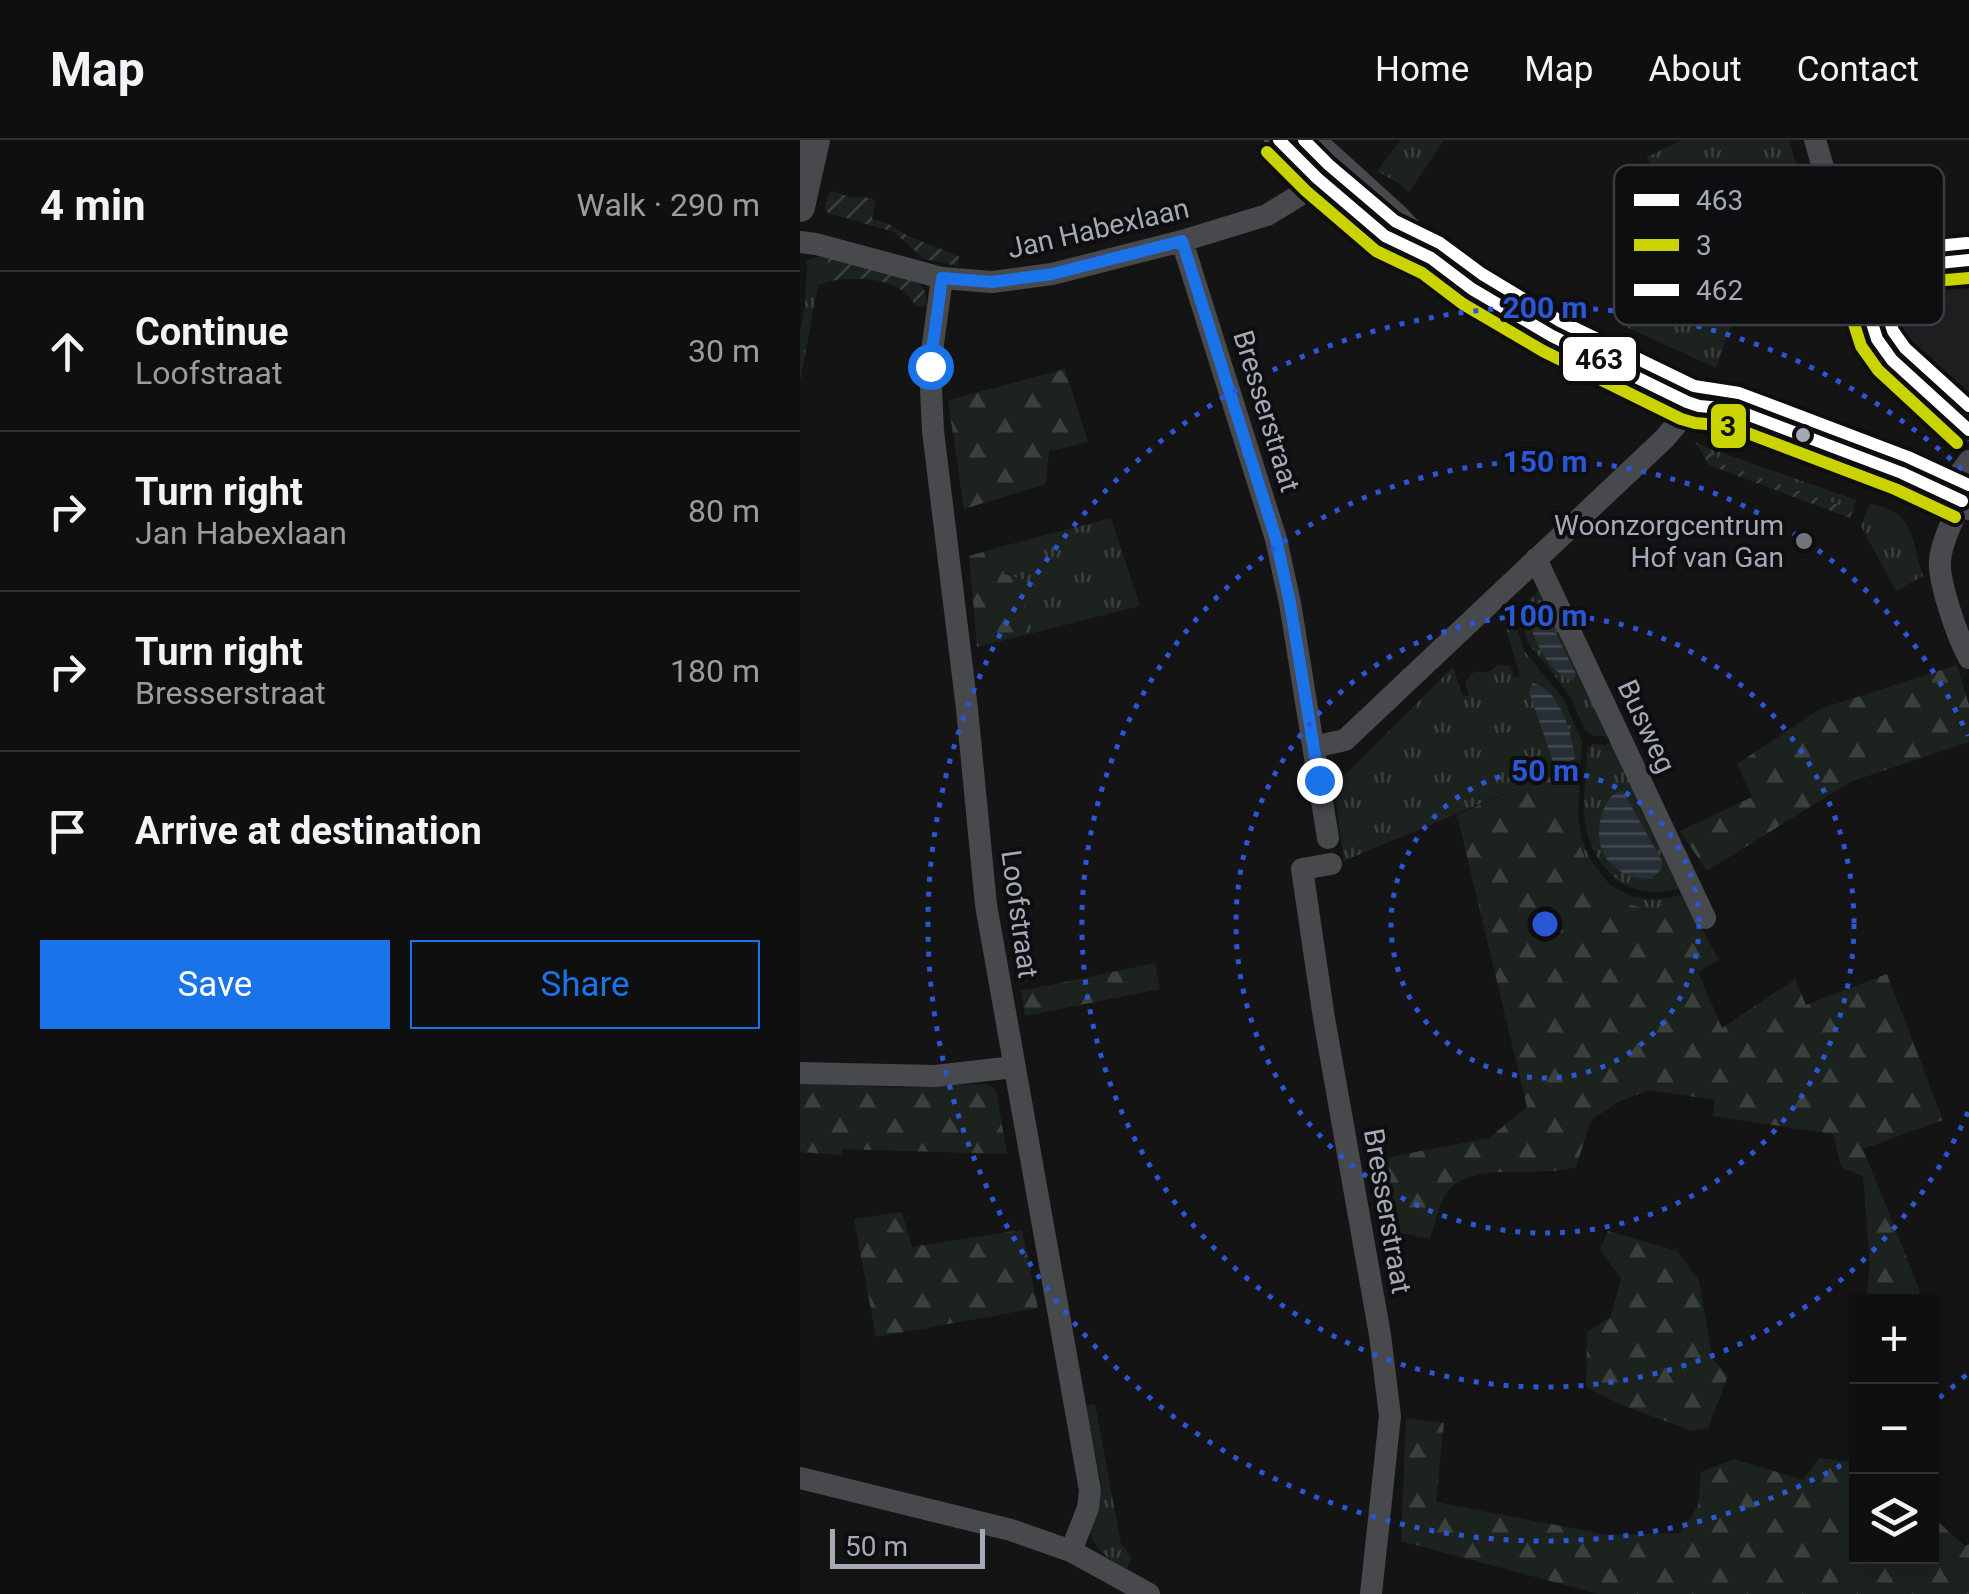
<!DOCTYPE html>
<html lang="en">
<head>
<meta charset="utf-8">
<style>
  :root { --surface:#0f0f0f; --page:#1d1d1d; --text:#f1f3f6; --muted:#9b9c9e; --line:#2f2f2f; --accent:#1a73e8 }
  body { margin:0; font-family:Roboto,sans-serif; background:var(--page); color:var(--text) }
  .controls { position:absolute; right:30px; bottom:30px; display:grid; overflow:hidden; border-radius:0px; box-shadow:0 5px 25px #0003 }
  .controls button { width:90px; height:90px; display:grid; place-items:center; padding:0; border:0; border-bottom:2px solid var(--line); background:var(--surface); color:var(--text); font:50px sans-serif }
  .scale { position:absolute; left:30px; bottom:25px; width:155px; box-sizing:border-box; padding-left:10px; border:5px solid #a4a9b6; border-top:0; font-size:28px; line-height:35px; white-space:nowrap; color:#a4a9b6; -webkit-text-stroke:8px #0e0e10; paint-order:stroke }
  .stop { position:absolute; width:30px; height:30px; margin:-22px; border:8px solid #1a73e8; border-radius:50%; background:#fff }
  .stop.end { background:#1a73e8; border-color:#fff; box-shadow:0 2px 10px #0008 }
  .list { margin:0; padding:0; list-style:none }
  h2 { display:flex; justify-content:space-between; align-items:center; height:130px; margin:0; padding:0 40px; font-size:42px }
  h2 small { font-size:32px; font-weight:400; color:var(--muted) }
  .list li { display:grid; grid-template-columns:65px 1fr auto; gap:30px; align-items:center; box-sizing:border-box; height:160px; padding:0 40px; border-top:2px solid var(--line) }
  .list b { display:block; font-size:38px; white-space:nowrap }
  .list p { margin:0; font-size:32px; white-space:nowrap; color:var(--muted) }
  .list em { font-size:32px; font-style:normal; color:var(--muted) }
  .actions { display:flex; gap:20px; padding:30px 40px }
  .actions a { flex:1; padding:22px 0; border:2px solid var(--accent); border-radius:0px; text-align:center; font-size:35px; color:var(--accent) }
  .actions .main { background:var(--accent); color:#fff }
  .icon { flex:none; width:55px; height:55px; fill:none; stroke:currentColor; stroke-width:2; stroke-linecap:round; stroke-linejoin:round }
  .map { position:relative; flex:none; width:1169px; height:1454px; overflow:hidden }
  header { display:flex; align-items:center; gap:60px; box-sizing:border-box; height:140px; padding:0 50px; background:var(--surface); border-bottom:2px solid var(--line) }
  header strong { font-size:48px }
  nav { display:flex; gap:55px; margin-inline-start:auto; font-size:35px }
  main { display:flex }
  aside { flex:1; background:var(--surface) }
  .map>svg:first-child { display:block }
  .built { fill:#1e1e20 }
  .grass { fill:url(#grass-tufts) }
  .forest { fill:url(#forest-firs) }
  .garden { fill:url(#garden-furrows) }
  .water { fill:url(#water-rules) }
  .lines { fill:none; stroke-linecap:round; stroke-linejoin:round }
  .minor { stroke:#48494d; stroke-width:22 }
  .tertiary { stroke:#48494d; stroke-width:30 }
  .bus-1-casing { stroke:#0e0e10; stroke-width:20 }
  .bus-2-casing { stroke:#0e0e10; stroke-width:20 }
  .bus-3-casing { stroke:#0e0e10; stroke-width:20 }
  .bus-1 { stroke:#fff; stroke-width:12 }
  .bus-2 { stroke:#c8d300; stroke-width:12 }
  .bus-3 { stroke:#fff; stroke-width:12 }
  .route { stroke:#1a73e8; stroke-width:12 }
  .ring { fill:none; stroke:#2a57d5; stroke-width:5; stroke-dasharray:5 10 }
  .bus-dot { fill:#a4a9b6; stroke:#0e0e10; stroke-width:4 }
  .poi-dot { fill:#72757d; stroke:#0e0e10; stroke-width:4 }
  .labels { text-anchor:middle; stroke-width:8; stroke-linejoin:round; paint-order:stroke }
  .street-label { font-size:28px; fill:#a4a9b6; stroke:#0e0e10 }
  .poi-label { font-size:28px; fill:#a4a9b6; stroke:#0e0e10; text-anchor:end }
  .key { fill:#0e0e10; stroke:#3b3c42; stroke-width:2.5 }
  .key-label { font-size:28px; fill:#a4a9b6 }
  .centre { fill:#2a57d5; stroke:#0e0e10; stroke-width:5 }
  .ring-label { font-size:30px; text-anchor:middle; font-weight:bold; fill:#2a57d5; stroke:#0e0e10; stroke-width:8; stroke-linejoin:round; paint-order:stroke }
  .line-badge { stroke:#0e0e10; stroke-width:4 }
  .pale-badge-label { font-size:28px; text-anchor:middle; font-weight:bold; fill:#111 }
</style>
</head>
<body>
<header>
<strong>Map</strong>
<nav><a>Home</a><a>Map</a><a>About</a><a>Contact</a></nav>
</header>
<main>
<aside>
<h2>4 min<small>Walk · 290 m</small></h2>
<ul class="list">
<li><svg class="icon" aria-label="ahead" viewBox="0 0 24 24"><path d="M12 20V5M6 11l6-6 6 6"/></svg><div><b>Continue</b><p>Loofstraat</p></div><em>30 m</em></li>
<li><svg class="icon" aria-label="right" viewBox="0 0 24 24"><path d="M7 20v-9h11M14 6l5 5-5 5"/></svg><div><b>Turn right</b><p>Jan Habexlaan</p></div><em>80 m</em></li>
<li><svg class="icon" aria-label="right" viewBox="0 0 24 24"><path d="M7 20v-9h11M14 6l5 5-5 5"/></svg><div><b>Turn right</b><p>Bresserstraat</p></div><em>180 m</em></li>
<li><svg class="icon" aria-label="arrive" viewBox="0 0 24 24"><path d="M6 21V4h12l-3 4 3 4H6"/></svg><div><b>Arrive at destination</b></div></li>
</ul>
<div class="actions"><a class="main">Save</a><a>Share</a></div>
</aside>
<div class="map">
<svg width="1169" height="1454" viewBox="0 0 1169 1454">
  <defs>
    <pattern id="grass-tufts" width="24" height="20" patternUnits="userSpaceOnUse" patternTransform="scale(2.5)"><rect width="24" height="20" fill="#1c231e"/><path d="M3 7l-1-3M5 7V3M7 7l1-3M15 17l-1-3M17 17v-4M19 17l1-3" fill="none" stroke="#3a403c"/></pattern>
    <pattern id="forest-firs" width="22" height="20" patternUnits="userSpaceOnUse" patternTransform="scale(2.5)"><rect width="22" height="20" fill="#1c231e"/><path d="M5 1l3.5 6h-7zM16 11l3.5 6h-7z" fill="#3a403c"/></pattern>
    <pattern id="garden-furrows" width="10" height="10" patternUnits="userSpaceOnUse" patternTransform="scale(2.5)"><rect width="10" height="10" fill="#1c231e"/><path d="M-1 1l2-2M0 10L10 0M9 11l2-2" fill="none" stroke="#3a403c"/></pattern>
    <pattern id="water-rules" width="6" height="5" patternUnits="userSpaceOnUse" patternTransform="scale(2.5)"><rect width="6" height="5" fill="#272e36"/><path d="M0 2.5h6" fill="none" stroke="#434951"/></pattern>
  </defs>
  <rect width="100%" height="100%" fill="#141414"/>
  <path class="built" d="M 1169,144 L 1169,266 L 1104,207 L 1108,200 L 1104,180 L 1105,168 L 1109,163 L 1118,157 L 1163,149 Z"/>
  <path class="grass" d="M 601,0 L 644,0 L 609,52 L 597,42 L 577,31 Z
    M 882,0 L 989,0 L 1006,57 L 959,69 L 943,151 L 916,228 L 822,185 L 859,122 L 889,108 L 847,17 Z
    M 560,83 L 627,131 L 629,143 L 684,180 L 680,186 L 598,130 L 553,91 Z
    M 28,115 L 28,142 L 18,145 L 0,242 L 0,191 L 5,166 L 7,120 Z
    M 1168,144 L 1163,149 C 1122,156 1098,148 1108,200 L 1104,207 C 1090,191 1084,169 1096,151 L 1112,147 L 1129,148 Z
    M 908,308 L 1056,360 L 1053,370 L 917,322 Z
    M 1069,364 C 1115,370 1111,399 1123,436 L 1096,451 L 1061,386 Z
    M 311,378 L 340,466 L 225,495 L 225,440 L 204,434 L 200,407 Z
    M 739,451 L 808,591 L 806,596 L 794,596 L 785,590 L 770,557 L 759,541 L 728,503 L 718,470 Z
    M 711,478 L 715,481 L 724,511 L 763,558 L 782,601 L 778,674 L 781,696 L 789,718 L 810,745 L 833,757 L 855,760 L 883,755 L 899,784 L 818,761 L 798,747 L 749,635 L 544,721 L 534,646 L 653,527 L 663,557 L 669,555 L 665,542 L 675,531 C 685,534 691,532 697,525 L 710,526 L 714,538 L 720,536 L 705,484 Z
    M 812,603 L 880,745 L 878,749 C 866,751 852,754 839,750 C 811,743 791,715 786,687 C 781,665 787,632 788,609 L 792,604 L 804,605 Z
    M 295,1264 L 321,1404 L 332,1418 L 327,1429 C 306,1417 298,1414 289,1391 L 299,1367 L 302,1347 L 286,1265 Z"/>
  <path class="forest" d="M 265,229 L 288,302 L 249,311 L 246,344 L 164,369 L 148,260 Z
    M 200,407 L 204,434 L 225,440 L 225,495 L 177,507 L 169,416 Z
    M 1157,525 L 1169,565 L 1169,602 L 1050,642 L 907,731 L 880,691 L 952,657 L 937,624 L 1020,569 Z
    M 749,635 L 798,747 L 818,761 L 899,784 L 919,820 L 898,832 L 922,888 L 995,839 L 1006,865 L 1087,834 L 1143,980 L 1063,1009 L 1124,1161 L 1066,1161 L 1070,1125 L 1063,1036 L 1041,1027 L 1033,994 L 913,976 L 915,960 L 849,950 L 818,962 L 791,980 L 776,1027 C 739,1039 669,1019 646,1054 C 638,1066 635,1085 630,1099 L 587,1090 L 574,1020 L 689,998 L 727,967 L 657,675 Z
    M 355,823 L 360,849 L 225,876 L 221,851 Z
    M 0,942 L 95,948 L 187,944 L 196,950 L 207,1014 L 42,1009 L 42,1015 L 0,1012 Z
    M 102,1072 L 112,1107 L 222,1090 L 238,1168 L 76,1197 L 54,1079 Z
    M 808,1091 L 877,1111 L 899,1141 L 913,1220 L 928,1236 L 908,1288 L 892,1291 L 817,1263 L 786,1247 L 787,1192 L 811,1177 L 821,1138 L 800,1110 Z
    M 606,1278 L 644,1283 L 636,1362 L 808,1395 L 880,1393 L 898,1366 L 901,1332 L 934,1319 L 1003,1340 L 1019,1318 L 1056,1322 L 1056,1416 L 1132,1416 L 1132,1376 L 1165,1406 L 1169,1404 L 1169,1454 L 799,1454 L 601,1401 Z"/>
  <path class="garden" d="M 32,51 L 53,58 L 65,57 L 76,60 L 72,79 L 89,84 L 108,96 L 159,116 L 158,126 L 124,119 L 94,92 L 28,73 L 25,68 L 28,54 Z
    M 28,115 L 113,136 C 123,146 127,153 127,167 L 115,166 C 105,138 53,135 28,142 Z
    M 895,302 L 908,308 L 917,322 L 1053,370 L 1050,378 L 909,325 Z"/>
  <path class="water" d="M 743,476 L 750,481 L 776,534 L 772,541 C 750,531 739,510 731,488 Z
    M 733,543 C 761,551 771,591 775,618 L 762,631 L 755,628 L 729,551 Z
    M 823,651 L 862,721 L 861,729 L 852,739 C 840,738 830,738 820,731 C 797,717 794,689 805,666 C 810,657 813,653 823,651 Z"/>
  <g class="lines">
    <path class="minor" d="M 1015,0 L 1043,95 L 1077,199 L 1092,220 L 1169,290
      M 382,101 L 476,399 L 490,463 L 528,698
      M 0,102 L 16,104 L 142,138 L 192,142 L 252,134 L 382,101 L 467,75 L 498,56 L 526,29
      M 142,138 L 130,226 L 133,291 L 167,569 L 186,765 L 290,1350 L 288,1368 L 271,1411
      M 1058,138 L 1109,126 L 1169,120
      M 1162,361 C 1153,379 1142,401 1140,420 C 1138,442 1158,498 1169,518
      M 1162,361 L 1157,337 L 1169,321
      M 736,419 L 905,778
      M 514,607 L 545,600 L 864,299 L 876,285 L 887,262
      M 531,724 L 502,729 L 524,878 L 580,1195 L 590,1276 L 571,1454
      M 0,933 L 135,936 L 214,927
      M 0,1338 L 211,1390 L 271,1411 L 349,1454"/>
    <path class="tertiary" d="M 479,0 L 517,38 L 585,96 L 631,118 L 672,149 L 752,196 L 887,262 L 899,266 L 933,269 L 1102,333 L 1169,365
      M 509,0 L 594,77 L 609,93
      M 0,67 L 15,0"/>
    <g class="bus-1-casing">
      <path id="bus-1" d="M 479,0 L 517,38 L 585,96 L 631,118 L 672,149 L 752,196 L 887,262 L 899,266 L 933,269 L 1102,333 L 1162,361
        M 1058,138 L 1077,199 L 1092,220 L 1169,290
        M 1058,138 L 1109,126 L 1169,120"/>
    </g>
    <g class="bus-2-casing">
      <path id="bus-2" d="M 467,12 L 506,51 L 576,111 L 622,133 L 663,164 L 743,211 L 881,279 L 895,283 L 929,286 L 1095,349 L 1155,377
        M 1041,143 L 1061,206 L 1078,230 L 1157,303
        M 1062,155 L 1112,143 L 1169,138"/>
    </g>
    <g class="bus-3-casing">
      <path id="bus-3" d="M 504,0 L 529,25 L 595,81 L 640,103 L 682,134 L 760,181 L 894,246 L 939,253 L 1108,317 L 1169,345
        M 1054,121 L 1107,109 L 1167,103
        M 1075,133 L 1093,191 L 1105,208 L 1169,266"/>
    </g>
    <use href="#bus-1" class="bus-1"/>
    <use href="#bus-2" class="bus-2"/>
    <use href="#bus-3" class="bus-3"/>
  </g>
  <g class="lines">
    <path class="route" d="M 130,226 L 142,138 L 192,142 L 252,134 L 382,101 L 476,399 L 490,463 L 519,640"/>
  </g>
  <g class="ring">
    <circle cx="745" cy="784" r="154"/>
    <circle cx="745" cy="784" r="309"/>
    <path d="M1168 972A463 463 0 1 1 1168 596"/>
    <path d="M1166 1235A617 617 0 0 1 1133 1263M1054 1318A617 617 0 1 1 1166 333"/>
  </g>
  <circle class="bus-dot" cx="1003" cy="295" r="9"/>
  <circle class="poi-dot" cx="1004" cy="401" r="10"/>
  <g class="labels">
    <g class="street-label">
      <text transform="translate(298 88) rotate(-13)" y="10">Jan Habexlaan</text>
      <text transform="translate(467 271) rotate(73)" y="10">Bresserstraat</text>
      <text transform="translate(847 586) rotate(65)" y="10">Busweg</text>
      <text transform="translate(220 774) rotate(82)" y="10">Loofstraat</text>
      <text transform="translate(588 1071) rotate(80)" y="10">Bresserstraat</text>
    </g>
    <g class="poi-label">
      <text x="984" y="395">Woonzorgcentrum<tspan x="984" dy="32">Hof van Gan</tspan></text>
    </g>
  </g>
  <rect x="814" y="25" width="330" height="160" rx="15" class="key"/>
  <rect x="834" y="54" width="45" height="12" fill="#fff"/>
  <rect x="834" y="99" width="45" height="12" fill="#c8d300"/>
  <rect x="834" y="144" width="45" height="12" fill="#fff"/>
  <g class="key-label">
    <text x="896" y="70">463</text>
    <text x="896" y="115">3</text>
    <text x="896" y="160">462</text>
  </g>
  <circle cx="745" cy="784" r="15" class="centre"/>
  <g class="ring-label">
    <text x="745" y="178">200 m</text>
    <text x="745" y="332">150 m</text>
    <text x="745" y="486">100 m</text>
    <text x="745" y="641">50 m</text>
  </g>
  <g class="line-badge">
    <rect x="761" y="195" width="77" height="48" rx="10" fill="#fff"/>
    <rect x="909" y="262" width="39" height="48" rx="10" fill="#c8d300"/>
  </g>
  <g class="pale-badge-label">
    <text x="799" y="229">463</text>
    <text x="928" y="296">3</text>
  </g>
</svg>
<div class="controls">
<button>+</button>
<button>−</button>
<button><svg class="icon" aria-label="layers" viewBox="0 0 24 24"><path d="M12 4l9 5-9 5-9-5zM3 14l9 5 9-5"/></svg></button>
</div>
<div class="scale">50 m</div>
<div class="stop" style="left:130px;top:226px"></div>
<div class="stop end" style="left:519px;top:640px"></div>
</div>
</main>
</body>
</html>
